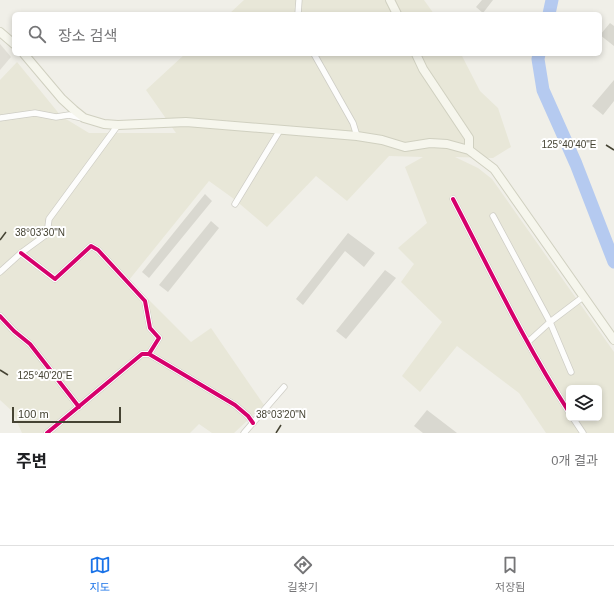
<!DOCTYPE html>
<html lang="ko">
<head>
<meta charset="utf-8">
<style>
  :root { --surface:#fff; --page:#f6f6f6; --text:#202124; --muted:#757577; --line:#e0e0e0; --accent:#1a73e8 }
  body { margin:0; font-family:Helvetica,"Noto Sans KR",sans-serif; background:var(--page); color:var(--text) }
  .controls { position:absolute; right:12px; bottom:12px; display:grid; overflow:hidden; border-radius:6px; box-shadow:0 2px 6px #0003 }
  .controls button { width:36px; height:36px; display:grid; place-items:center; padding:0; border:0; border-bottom:1px solid var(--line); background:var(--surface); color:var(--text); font:20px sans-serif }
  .scale { position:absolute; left:12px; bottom:10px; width:109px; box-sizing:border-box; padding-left:4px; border:2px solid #454333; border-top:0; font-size:11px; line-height:14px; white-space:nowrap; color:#454333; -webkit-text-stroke:3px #fff; paint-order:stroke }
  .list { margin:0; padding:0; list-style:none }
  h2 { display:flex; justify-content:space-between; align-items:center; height:52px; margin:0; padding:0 16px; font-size:17px }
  h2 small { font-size:13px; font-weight:400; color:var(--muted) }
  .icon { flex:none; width:22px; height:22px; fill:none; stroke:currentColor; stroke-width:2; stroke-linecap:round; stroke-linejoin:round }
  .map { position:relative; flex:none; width:614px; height:433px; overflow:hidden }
  .search { position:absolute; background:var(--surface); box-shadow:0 2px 6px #0003; left:12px; right:12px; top:12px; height:44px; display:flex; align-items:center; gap:10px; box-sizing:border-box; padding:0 14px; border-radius:6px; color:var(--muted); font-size:15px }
  .sheet { height:112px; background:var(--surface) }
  nav { display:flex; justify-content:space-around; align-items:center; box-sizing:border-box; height:56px; border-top:1px solid var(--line); background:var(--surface); font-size:11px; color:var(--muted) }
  nav a { display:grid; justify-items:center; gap:2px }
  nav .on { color:var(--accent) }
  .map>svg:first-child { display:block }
  .residential { fill:#e8e7d8; fill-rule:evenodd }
  .industrial { fill:#e0ded6 }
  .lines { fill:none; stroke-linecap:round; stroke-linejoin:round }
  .river { stroke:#b5caf0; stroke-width:13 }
  .building { fill:#d9d8d0 }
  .street-casing { stroke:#cecdc5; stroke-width:7 }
  .secondary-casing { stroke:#d0d0c0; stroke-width:10 }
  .street { stroke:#fdfdfc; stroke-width:5.5 }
  .secondary { stroke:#f6f6ed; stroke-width:8 }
  .cycleway-casing { stroke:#fff; stroke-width:6 }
  .cycleway { stroke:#d6006c; stroke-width:4 }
  .ticks { fill:none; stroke:#454333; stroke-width:1.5 }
  .ticks-label { font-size:10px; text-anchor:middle; fill:#454333; stroke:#fff; stroke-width:4; stroke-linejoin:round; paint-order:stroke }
</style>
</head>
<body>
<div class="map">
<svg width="614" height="433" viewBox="0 0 614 433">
  <rect width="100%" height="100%" fill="#f0efe8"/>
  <path class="residential" d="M 244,0 L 424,0 L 434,14 L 229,14 Z
    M 185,54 L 461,54 L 480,91 L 498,108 L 511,147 L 493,158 L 455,157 L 478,168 L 492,179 L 614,352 L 614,433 L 546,433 L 519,393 L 457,346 L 420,392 L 402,376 L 442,322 L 401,282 L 414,264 L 398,248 L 427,223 L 405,167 L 423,157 L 389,156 L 347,201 L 316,176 L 267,227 L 234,199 L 209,181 L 129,280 L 191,342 L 211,328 L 264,405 L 234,433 L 212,433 L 199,424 L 190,433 L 22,433 L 12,411 L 0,400 L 0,80 L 17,62 L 61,116 L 89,133 L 176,133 L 146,90 ZM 569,388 L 599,388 L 599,418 L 569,418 Z"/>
  <path class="industrial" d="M 0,44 L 11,57 L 0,70 Z"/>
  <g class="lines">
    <path class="river" d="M 549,14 L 552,0
      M 539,54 L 538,59 L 543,90 L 576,164 L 614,262"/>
  </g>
  <path class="building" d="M 482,0 L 493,0 L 483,13 L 476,7 Z
    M 610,23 L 614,26 L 614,46 L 600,35 Z
    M 614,80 L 614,101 L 603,115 L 592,106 Z
    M 205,194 L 212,201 L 149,278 L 142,272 Z
    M 211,221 L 219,228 L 168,292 L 159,285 Z
    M 348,233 L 375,253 L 364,267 L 345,251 L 303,305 L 296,299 Z
    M 385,270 L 396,278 L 346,339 L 336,331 Z
    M 427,410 L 457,433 L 423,433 L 414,426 Z"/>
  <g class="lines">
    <g class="street-casing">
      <path id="street" d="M 298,14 L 299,0
        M 314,54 L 353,123 L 357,136
        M 0,118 L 35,113 L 56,117 L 69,115 L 82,118
        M 453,199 C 490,270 525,344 569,412
        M 235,204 L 280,130
        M 493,216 L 550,322 L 571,372
        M 21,253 L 55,279 L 91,246 L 98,250 L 145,301 L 150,328 L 159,338 L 149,354
        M 0,272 L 21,253 L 47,234 L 49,219 L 118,125
        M 0,316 L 14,331 L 30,344 L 79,407
        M 528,342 L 550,322 L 583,297
        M 573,418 L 583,433
        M 47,433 L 142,354 L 149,354 L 235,405 L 248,416 L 253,423
        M 244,433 L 284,387"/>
    </g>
    <g class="secondary-casing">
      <path id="secondary" d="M 390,0 L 397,14
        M 0,32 L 14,44
        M 24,54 L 62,99 L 74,110 L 84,118 L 104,124 L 118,125 L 186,122 L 357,136 L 382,140 L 405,147 L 430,143 L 447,144 L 469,150 L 494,169 L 614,340
        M 416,54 L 423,69 L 469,138 L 469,150"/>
    </g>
    <use href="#street" class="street"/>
    <use href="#secondary" class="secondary"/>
    <g class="cycleway-casing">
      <path id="cycleway" d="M 453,199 C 490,270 525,344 569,412
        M 21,253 L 55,279 L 91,246 L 98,250 L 145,301 L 150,328 L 159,338 L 149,354
        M 0,316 L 14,331 L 30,344 L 79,407
        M 47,433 L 142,354 L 149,354 L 235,405 L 248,416 L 253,423"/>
    </g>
    <use href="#cycleway" class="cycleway"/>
  </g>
  <path class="ticks" d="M 606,145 L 614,150M 0,240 L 6,232M 0,370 L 8,375M 276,433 L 281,425"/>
  <g class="ticks-label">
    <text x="569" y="148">125°40'40"E</text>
    <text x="40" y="236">38°03'30"N</text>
    <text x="45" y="379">125°40'20"E</text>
    <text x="281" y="418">38°03'20"N</text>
  </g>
</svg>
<div class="controls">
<button><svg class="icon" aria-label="layers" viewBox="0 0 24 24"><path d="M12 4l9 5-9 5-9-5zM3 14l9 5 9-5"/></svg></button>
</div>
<div class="scale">100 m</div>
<div class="search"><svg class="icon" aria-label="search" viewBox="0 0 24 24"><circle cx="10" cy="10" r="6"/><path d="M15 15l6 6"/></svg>장소 검색</div>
</div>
<section class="sheet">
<h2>주변<small>0개 결과</small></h2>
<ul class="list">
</ul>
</section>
<nav>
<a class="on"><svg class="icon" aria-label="map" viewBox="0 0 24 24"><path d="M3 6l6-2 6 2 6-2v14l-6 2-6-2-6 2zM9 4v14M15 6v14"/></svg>지도</a>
<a><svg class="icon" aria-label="directions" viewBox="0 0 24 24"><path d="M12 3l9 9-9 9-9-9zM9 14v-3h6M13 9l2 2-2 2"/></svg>길찾기</a>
<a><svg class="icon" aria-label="saved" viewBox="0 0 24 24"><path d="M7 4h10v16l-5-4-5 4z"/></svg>저장됨</a>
</nav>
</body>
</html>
